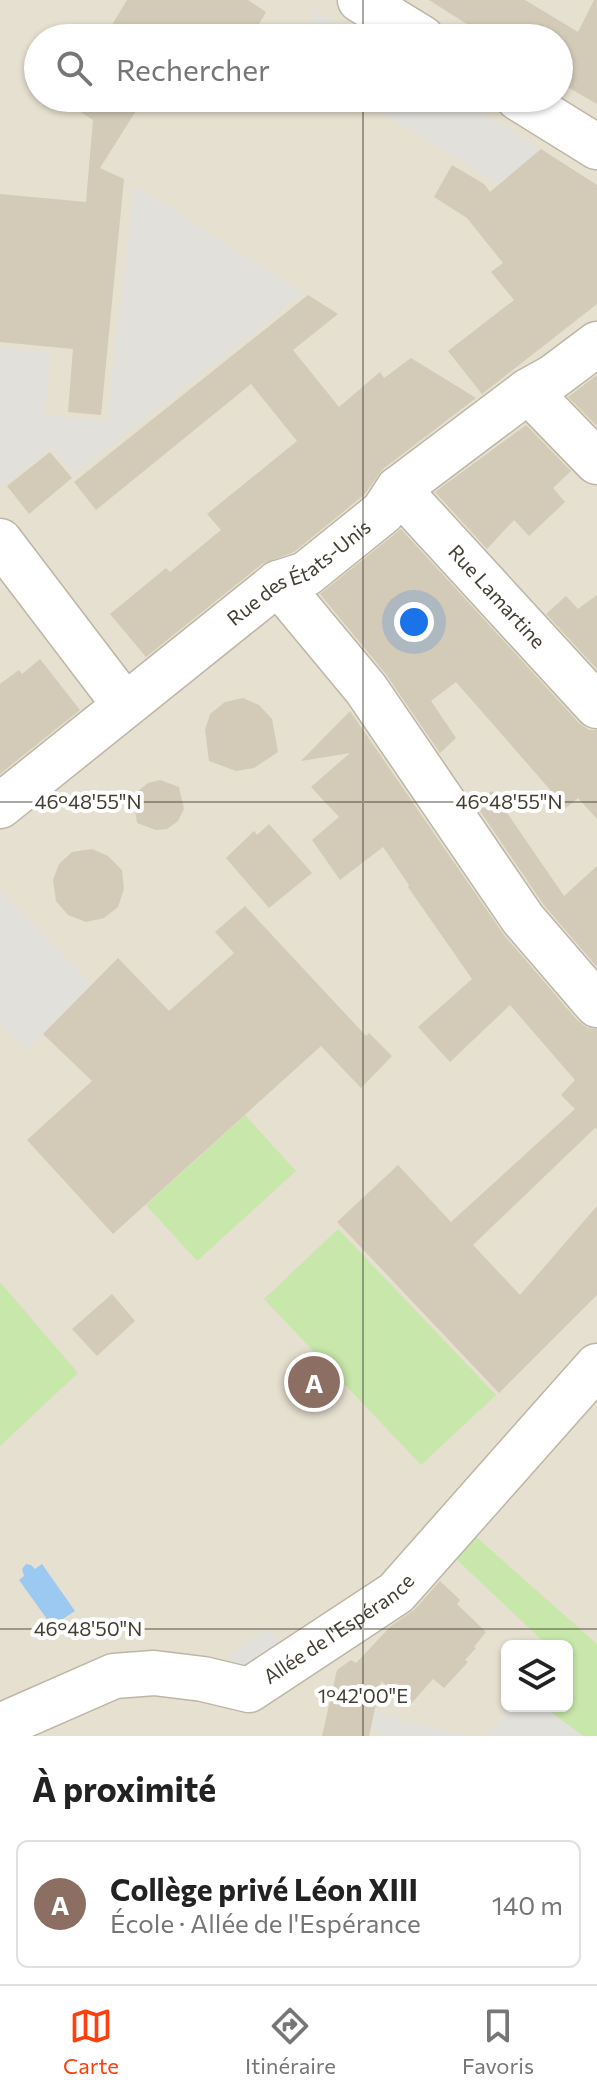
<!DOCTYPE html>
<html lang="fr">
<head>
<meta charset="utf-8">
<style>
  :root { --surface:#fff; --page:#f6f6f6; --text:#222; --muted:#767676; --line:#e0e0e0; --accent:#fe400e }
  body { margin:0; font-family:Commissioner,sans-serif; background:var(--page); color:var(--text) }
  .controls { position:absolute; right:24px; bottom:24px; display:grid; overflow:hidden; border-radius:12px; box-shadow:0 2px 6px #0004 }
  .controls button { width:72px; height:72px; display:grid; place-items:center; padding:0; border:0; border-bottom:2px solid var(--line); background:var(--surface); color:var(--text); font:40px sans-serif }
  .you { position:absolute; left:414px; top:622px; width:28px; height:28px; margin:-20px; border:6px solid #fff; border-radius:50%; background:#1a73e8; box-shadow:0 0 0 12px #1a73e833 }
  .badge { display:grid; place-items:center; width:52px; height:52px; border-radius:50%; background:var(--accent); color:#fff; font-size:26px; font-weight:700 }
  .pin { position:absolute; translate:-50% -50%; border:4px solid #fff; box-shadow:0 2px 8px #0006 }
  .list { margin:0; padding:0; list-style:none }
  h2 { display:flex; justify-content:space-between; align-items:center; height:104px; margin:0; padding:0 32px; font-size:34px }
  h2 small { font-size:26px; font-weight:400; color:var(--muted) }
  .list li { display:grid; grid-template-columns:52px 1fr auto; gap:24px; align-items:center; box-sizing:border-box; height:128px; margin:0 16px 16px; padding:0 16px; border:2px solid var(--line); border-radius:12px }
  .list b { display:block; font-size:30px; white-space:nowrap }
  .list p { margin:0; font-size:26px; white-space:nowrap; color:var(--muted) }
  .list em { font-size:26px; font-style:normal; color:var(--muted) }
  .icon { flex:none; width:44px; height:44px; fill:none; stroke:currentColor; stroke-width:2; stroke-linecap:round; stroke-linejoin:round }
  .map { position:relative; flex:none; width:597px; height:1736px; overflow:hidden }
  .search { position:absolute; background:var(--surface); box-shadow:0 2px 6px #0004; left:24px; right:24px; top:24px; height:88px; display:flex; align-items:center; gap:20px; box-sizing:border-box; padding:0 28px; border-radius:44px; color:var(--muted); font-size:30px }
  .sheet { height:248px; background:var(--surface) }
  nav { display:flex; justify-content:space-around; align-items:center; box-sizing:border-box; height:112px; border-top:2px solid var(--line); background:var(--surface); font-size:22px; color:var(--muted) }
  nav a { display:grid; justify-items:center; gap:4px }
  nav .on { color:var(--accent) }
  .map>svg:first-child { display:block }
  .residential { fill:#e6e0d0; fill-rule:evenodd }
  .green { fill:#c8e7aa }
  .parking { fill:#e2e0db }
  .water { fill:#9cc9f1 }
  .building { fill:#d3cab8 }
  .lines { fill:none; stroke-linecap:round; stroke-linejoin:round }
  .minor-casing { stroke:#bdb6a5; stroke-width:47 }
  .minor { stroke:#fff; stroke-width:44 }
  .ticks { fill:none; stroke:#433e33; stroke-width:2; stroke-opacity:0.45 }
  .labels { text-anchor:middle; stroke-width:8; stroke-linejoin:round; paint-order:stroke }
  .street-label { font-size:20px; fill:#433e33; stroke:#fff }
  .ticks-label { font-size:20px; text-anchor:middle; fill:#433e33; stroke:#fff; stroke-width:8; stroke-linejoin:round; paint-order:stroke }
</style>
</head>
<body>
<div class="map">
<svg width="597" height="1736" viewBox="0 0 597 1736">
  <rect width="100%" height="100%" fill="#f2eee3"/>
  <path class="residential" d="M 0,0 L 597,0 L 597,1736 L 0,1736 ZM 38,38 L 559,38 L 559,98 L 38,98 ZM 507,1646 L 567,1646 L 567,1706 L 507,1706 Z"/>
  <path class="green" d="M 245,1115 L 296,1171 L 197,1261 L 146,1205 Z
    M 338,1229 L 496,1395 L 421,1465 L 264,1299 Z
    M 0,1282 L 78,1373 L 0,1446 Z
    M 474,1535 L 597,1644 L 597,1736 L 583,1736 L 543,1706 L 567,1706 L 567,1646 L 548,1646 L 453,1556 Z"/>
  <path class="parking" d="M 313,8 L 362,38 L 313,38 Z
    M 358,98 L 459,98 L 541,149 L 498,184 Z
    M 135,185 L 304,293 L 74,475 L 51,449 L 0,487 L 0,347 L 51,352 L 45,415 L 107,421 Z
    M 0,889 L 93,984 L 27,1050 L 0,1022 Z
    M 269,1628 L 284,1651 L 242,1679 L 227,1656 Z
    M 512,1706 L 543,1706 L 583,1736 L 487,1736 Z
    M 375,1713 L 467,1736 L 392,1736 L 371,1731 Z"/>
  <path class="water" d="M 26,1564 L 31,1565 L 35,1569 L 42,1564 L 75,1611 L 52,1626 L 19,1580 L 24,1576 L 22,1569 Z"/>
  <path class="building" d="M 127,0 L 248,0 L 266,12 L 251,38 L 104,38 Z
    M 429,0 L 525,0 L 578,32 L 594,0 L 597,0 L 597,104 L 559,82 L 559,38 L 489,38 Z
    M 58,98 L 144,98 L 100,168 L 124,179 L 101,415 L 68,412 L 73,349 L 0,342 L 0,194 L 86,202 L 93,120 Z
    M 541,149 L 597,185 L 597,304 L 482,394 L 448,351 L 514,300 L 491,272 L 503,263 L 467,218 L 434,197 L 452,165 L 484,184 L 490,192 Z
    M 308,295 L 338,314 L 293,350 L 339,407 L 380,372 L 384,378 L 411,358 L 476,398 L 383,469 L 364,495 L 294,552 L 262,564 L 146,657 L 110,614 L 166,568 L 170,572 L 221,530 L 207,514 L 297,441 L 251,384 L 96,510 L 74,482 Z
    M 597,375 L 597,426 L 568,397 Z
    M 526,425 L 571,471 L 553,488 L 565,502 L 529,536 L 514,520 L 487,549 L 435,492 Z
    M 50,452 L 72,478 L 29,514 L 7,486 Z
    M 401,529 L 579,723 L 589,730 L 597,730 L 597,819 L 578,798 L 566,808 L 456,682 L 431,701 L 456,738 L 440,753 L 385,673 L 320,594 Z
    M 597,595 L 597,669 L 546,614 L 566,596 L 578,609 Z
    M 40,659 L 80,710 L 0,774 L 0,684 L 19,670 L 22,674 Z
    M 243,698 L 259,705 L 272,719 L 278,752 L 254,768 L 236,771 L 209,761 L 205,730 L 210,714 L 225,702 Z
    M 350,711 L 504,935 L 578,1021 L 588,1028 L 597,1029 L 597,1130 L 595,1128 L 473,1245 L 520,1295 L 597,1206 L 597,1295 L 499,1393 L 337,1222 L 398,1165 L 451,1222 L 575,1109 L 561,1095 L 575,1080 L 510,1005 L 450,1062 L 418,1027 L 472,979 L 408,887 L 409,885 L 383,847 L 340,880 L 312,840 L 339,817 L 311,787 L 350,753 L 301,761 Z
    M 160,780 L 179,787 L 184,809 L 178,821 L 167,829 L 156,830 L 137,823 L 134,802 L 138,791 L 148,783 Z
    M 492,791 L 564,896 L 597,866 L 597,967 L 543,904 L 476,805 Z
    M 269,824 L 312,873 L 269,908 L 226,858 L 254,831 L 257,835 Z
    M 92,849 L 108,856 L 122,870 L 124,889 L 118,907 L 104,918 L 86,922 L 68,915 L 56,901 L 53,880 L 59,864 L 72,852 Z
    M 245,906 L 366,1036 L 369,1033 L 392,1056 L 361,1088 L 321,1046 L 113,1234 L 27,1140 L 92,1081 L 43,1034 L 118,958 L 169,1011 L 234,953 L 215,932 Z
    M 112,1294 L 135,1321 L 97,1356 L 72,1329 Z
    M 440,1581 L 460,1600 L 457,1604 L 486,1632 L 474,1647 L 476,1648 L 465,1660 L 468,1662 L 444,1688 L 433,1679 L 409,1706 L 381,1681 L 369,1736 L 322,1736 L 337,1670 L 351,1660 L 356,1663 L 391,1626 L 414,1610 Z"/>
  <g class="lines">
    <g class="minor-casing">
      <g id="minor">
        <path d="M 360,0 L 422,38"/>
        <path d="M 518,98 L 597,147"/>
        <path d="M 528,391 L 597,462"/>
        <path id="s1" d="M 398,489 L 597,706"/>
        <path d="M 0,541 L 124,704"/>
        <path d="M 278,583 L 366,689 L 523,919 L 597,1005"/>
        <path id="s2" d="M 0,806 L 278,583 L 306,574 L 383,512 L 398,489 L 528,391 L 553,377 L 597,344"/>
        <path id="s3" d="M 0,1726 L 114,1676 L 154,1673 L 203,1679 L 249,1690 L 396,1593 L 597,1366"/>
      </g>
    </g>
    <use href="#minor" class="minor"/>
  </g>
  <path class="ticks" d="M 363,0 L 363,38M 363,98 L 363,1736M 0,802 L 597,802M 0,1629 L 597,1629"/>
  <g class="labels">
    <g class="street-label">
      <text dy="7" stroke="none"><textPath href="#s2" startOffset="380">Rue des États-Unis</textPath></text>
      <text dy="7" stroke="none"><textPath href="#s1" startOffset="146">Rue Lamartine</textPath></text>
      <text dy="7" stroke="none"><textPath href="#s3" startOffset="370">Allée de l'Espérance</textPath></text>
    </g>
  </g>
  <g class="ticks-label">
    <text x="88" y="809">46°48'55"N</text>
    <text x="509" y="809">46°48'55"N</text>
    <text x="88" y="1636">46°48'50"N</text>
    <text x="363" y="1703">1°42'00"E</text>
  </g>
</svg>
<div class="controls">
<button><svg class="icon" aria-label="layers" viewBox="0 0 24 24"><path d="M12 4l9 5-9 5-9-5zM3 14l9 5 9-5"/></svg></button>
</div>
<div class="you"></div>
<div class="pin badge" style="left:314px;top:1382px;background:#8d6e63">A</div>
<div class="search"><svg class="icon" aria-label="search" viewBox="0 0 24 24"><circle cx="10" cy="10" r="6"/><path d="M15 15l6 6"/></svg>Rechercher</div>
</div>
<section class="sheet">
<h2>À proximité<small></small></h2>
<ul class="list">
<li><span class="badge" style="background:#8d6e63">A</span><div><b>Collège privé Léon XIII</b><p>École · Allée de l'Espérance</p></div><em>140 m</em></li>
</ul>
</section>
<nav>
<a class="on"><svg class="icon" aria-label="map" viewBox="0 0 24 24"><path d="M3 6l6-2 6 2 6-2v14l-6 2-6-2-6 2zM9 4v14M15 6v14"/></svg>Carte</a>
<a><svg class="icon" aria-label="directions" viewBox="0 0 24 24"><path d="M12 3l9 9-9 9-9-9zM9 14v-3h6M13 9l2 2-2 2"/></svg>Itinéraire</a>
<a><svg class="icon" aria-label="saved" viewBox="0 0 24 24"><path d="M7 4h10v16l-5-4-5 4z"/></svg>Favoris</a>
</nav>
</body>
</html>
